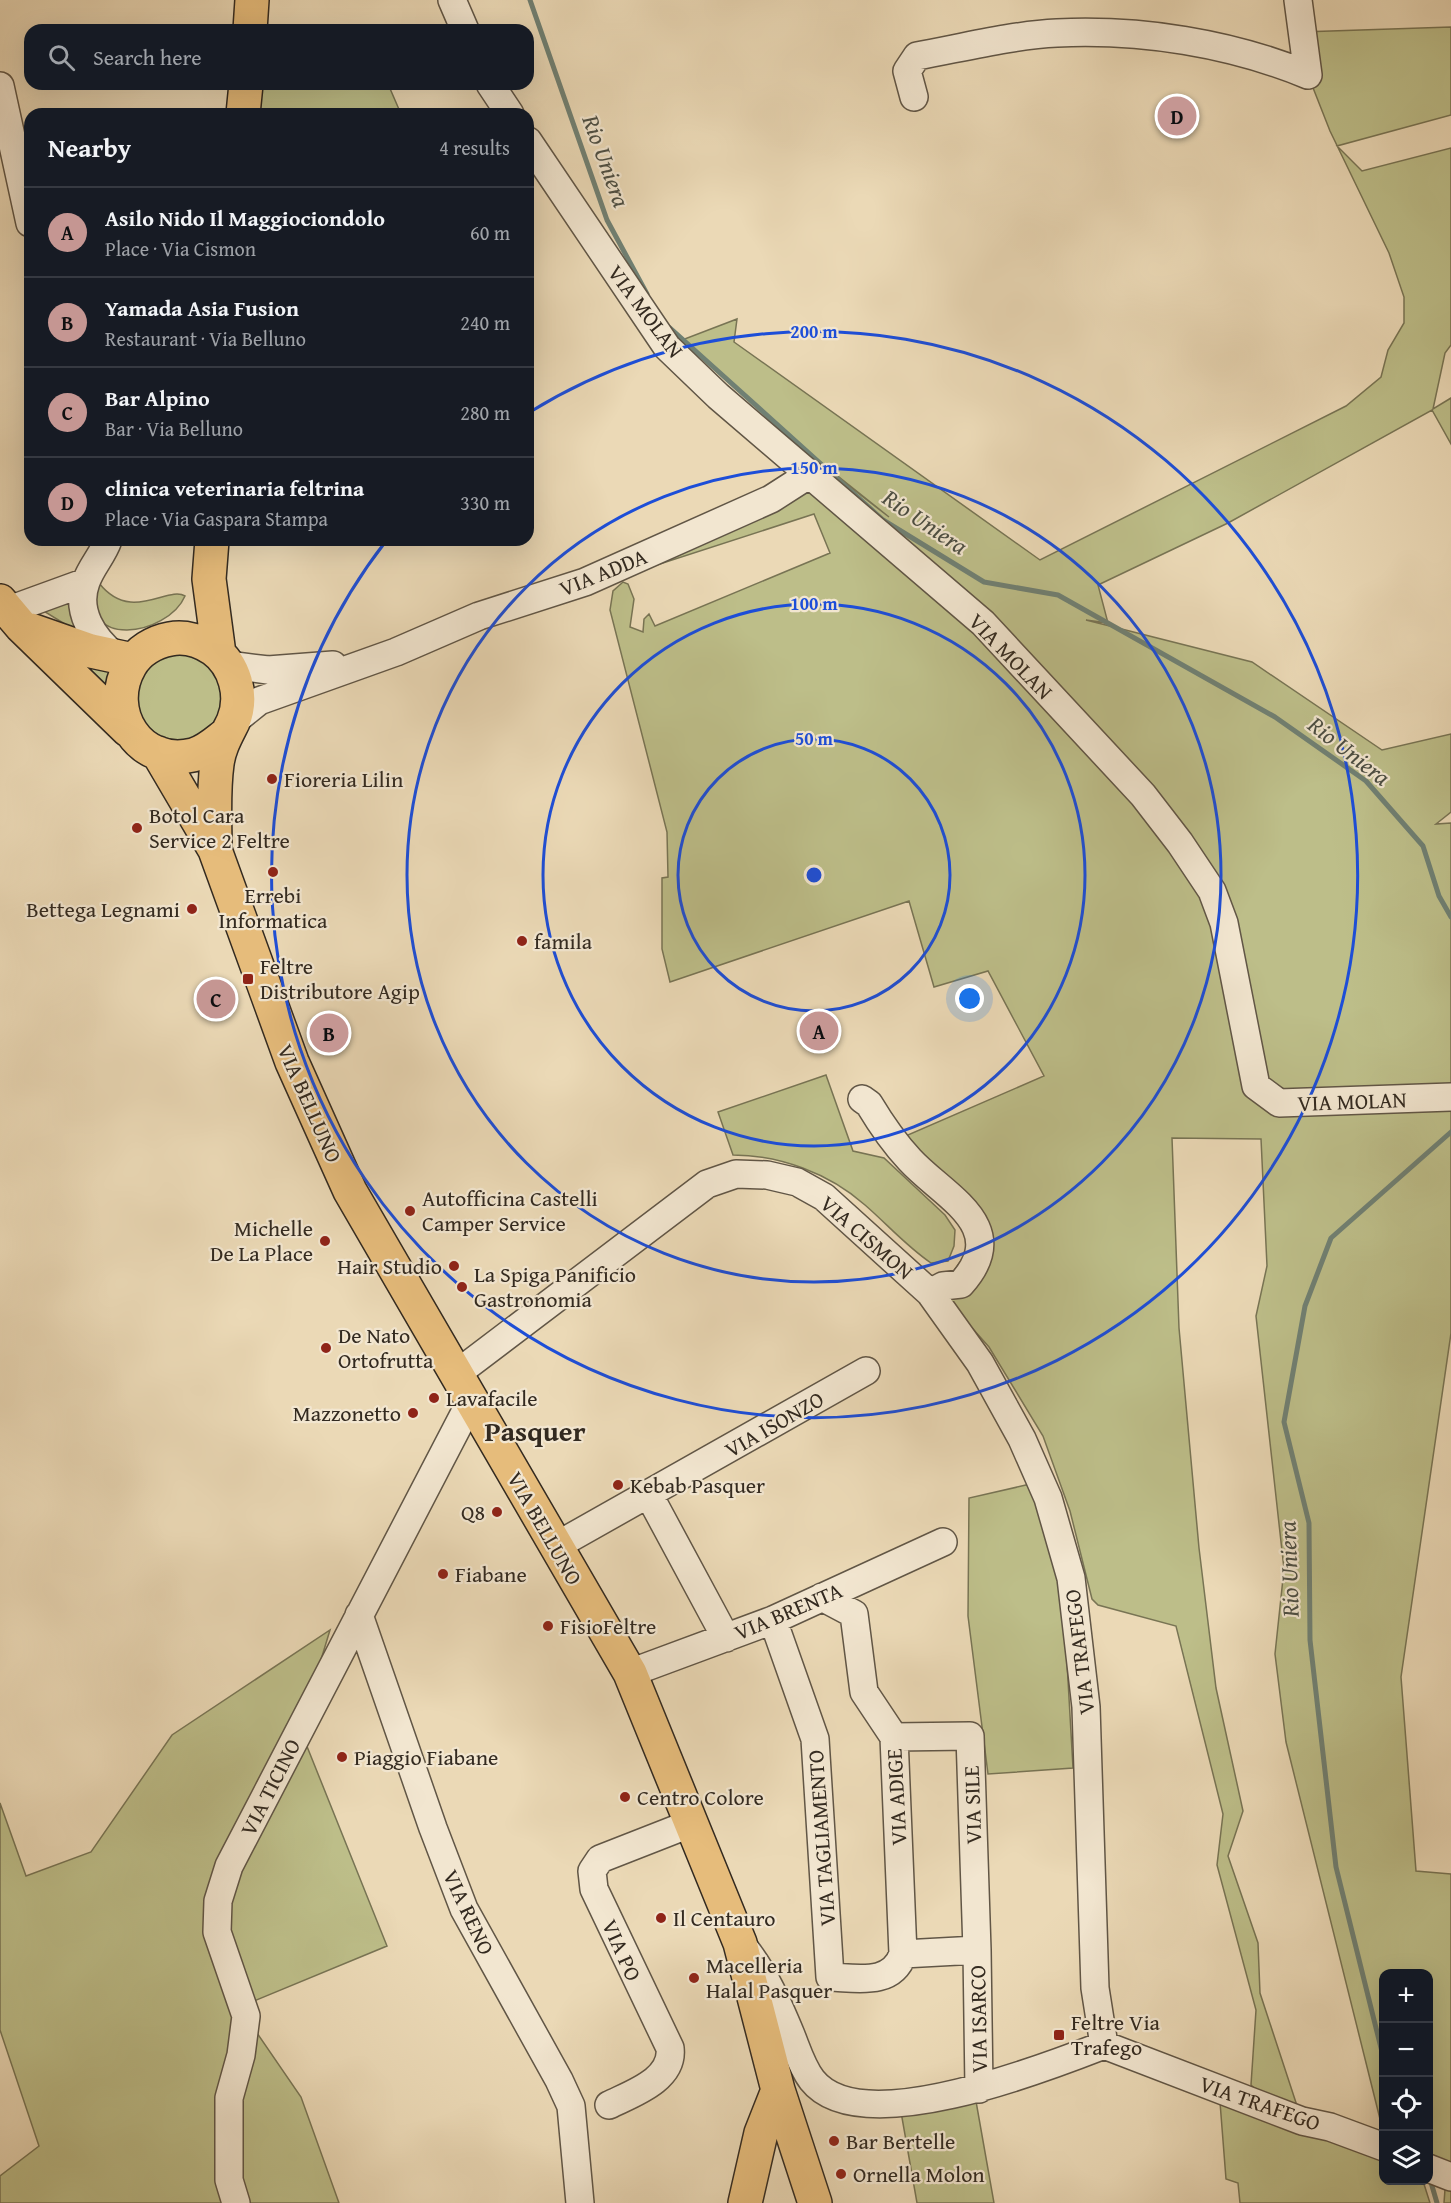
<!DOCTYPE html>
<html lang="en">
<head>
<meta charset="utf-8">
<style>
  :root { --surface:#171b24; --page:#242831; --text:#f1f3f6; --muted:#9ea1a6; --line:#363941; --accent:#c59692 }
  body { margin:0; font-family:"Gentium Book Plus",serif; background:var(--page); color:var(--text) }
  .controls { position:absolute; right:18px; bottom:18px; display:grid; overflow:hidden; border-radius:12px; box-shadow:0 6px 24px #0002 }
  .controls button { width:54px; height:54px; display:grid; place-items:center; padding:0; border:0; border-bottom:2px solid var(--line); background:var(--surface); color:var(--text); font:30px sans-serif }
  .you { position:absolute; left:970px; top:999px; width:21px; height:21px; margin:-15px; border:4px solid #fff; border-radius:50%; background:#1a73e8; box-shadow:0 0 0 9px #1a73e833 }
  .badge { display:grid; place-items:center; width:39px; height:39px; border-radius:50%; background:var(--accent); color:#111; font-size:20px; font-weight:700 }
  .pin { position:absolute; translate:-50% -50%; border:3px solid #fff; box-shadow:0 2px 6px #0006 }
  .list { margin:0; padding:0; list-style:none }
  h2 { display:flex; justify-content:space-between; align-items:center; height:78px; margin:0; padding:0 24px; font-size:26px }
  h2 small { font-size:20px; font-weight:400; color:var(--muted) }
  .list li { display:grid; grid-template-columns:39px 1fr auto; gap:18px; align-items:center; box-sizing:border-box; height:90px; padding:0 24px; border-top:2px solid var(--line) }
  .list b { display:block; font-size:22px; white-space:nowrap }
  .list p { margin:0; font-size:20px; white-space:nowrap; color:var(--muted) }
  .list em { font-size:20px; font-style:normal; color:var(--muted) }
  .icon { flex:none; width:33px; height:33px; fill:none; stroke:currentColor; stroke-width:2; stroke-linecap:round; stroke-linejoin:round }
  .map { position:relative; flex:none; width:1451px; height:2203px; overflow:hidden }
  .search { position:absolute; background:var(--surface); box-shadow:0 6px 24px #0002; left:24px; top:24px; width:510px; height:66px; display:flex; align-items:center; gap:15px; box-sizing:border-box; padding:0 21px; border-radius:18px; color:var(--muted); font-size:22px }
  .panel { position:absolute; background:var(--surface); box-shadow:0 6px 24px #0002; left:24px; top:108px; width:510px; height:438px; border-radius:18px }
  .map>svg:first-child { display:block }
  .green { fill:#bdbe89; stroke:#787454; stroke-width:1.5 }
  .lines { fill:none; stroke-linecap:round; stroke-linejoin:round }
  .stream { stroke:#708073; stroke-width:5 }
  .minor-casing { stroke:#615646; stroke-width:30 }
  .major-casing { stroke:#332a20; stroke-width:36 }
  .minor { stroke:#f2e6d0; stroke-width:27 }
  .major { stroke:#e6bc7b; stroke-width:33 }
  .ring { fill:none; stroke:#1d4ed8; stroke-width:3 }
  .poi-dot { fill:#8f2418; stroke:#f2e6d0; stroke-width:2 }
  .labels { text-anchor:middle; stroke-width:4.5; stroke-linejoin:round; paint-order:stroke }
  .street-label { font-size:22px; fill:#332a20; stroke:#f2e6d0 }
  .poi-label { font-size:22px; fill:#332a20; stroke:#f2e6d0; text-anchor:start }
  .water-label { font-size:24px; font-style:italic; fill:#4c4e43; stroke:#f2e6d0 }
  .district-label { font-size:28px; font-weight:bold; fill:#332a20; stroke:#f2e6d0 }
  .centre { fill:#1d4ed8; stroke:#f2e6d0; stroke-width:3 }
  .ring-label { font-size:18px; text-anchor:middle; font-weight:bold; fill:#1d4ed8; stroke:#f2e6d0; stroke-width:4.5; stroke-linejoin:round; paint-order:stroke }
</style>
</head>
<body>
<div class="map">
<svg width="1451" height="2203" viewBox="0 0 1451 2203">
  <rect width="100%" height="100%" fill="#ebd9b6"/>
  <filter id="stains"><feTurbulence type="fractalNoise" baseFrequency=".00333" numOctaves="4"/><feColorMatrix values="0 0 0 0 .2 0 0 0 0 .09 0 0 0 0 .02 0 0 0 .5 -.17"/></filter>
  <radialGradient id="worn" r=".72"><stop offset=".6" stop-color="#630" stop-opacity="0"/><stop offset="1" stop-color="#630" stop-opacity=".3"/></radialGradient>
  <path class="green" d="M 1451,27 L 1451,115 L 1337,146 L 1362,171 L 1451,148 L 1451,345 L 1445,353 L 1433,409 L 1451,398 L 1451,444 L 1432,410 L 1228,523 L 1098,585 L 1108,623 L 1086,620 L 1252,662 L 1382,750 L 1451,734 L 1451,812 L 1436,824 L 1451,823 L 1451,1333 L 1401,1677 L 1416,1871 L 1451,1874 L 1451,2203 L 1444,2203 L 1447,2162 L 1429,2153 L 1428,1974 L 1384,1974 L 1383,2131 L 1286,1742 L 1275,1654 L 1284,1569 L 1256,1316 L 1267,1266 L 1261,1139 L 1172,1138 L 1179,1328 L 1199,1548 L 1216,1688 L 1243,1811 L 1228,1856 L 1258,1943 L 1260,1993 L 1302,2121 L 1279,2111 L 1251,2085 L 1256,2010 L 1217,1865 L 1223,1814 L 1176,1626 L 1098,1605 L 1092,1599 L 1070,1511 L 1043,1436 L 989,1347 L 956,1310 L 943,1286 L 979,1235 L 894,1141 L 1044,1076 L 988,971 L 934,987 L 909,901 L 670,982 L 662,949 L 662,878 L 668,877 L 667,832 L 610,610 L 613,591 L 623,582 L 628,584 L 634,599 L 630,627 L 643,632 L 644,619 L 649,614 L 655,626 L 830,553 L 814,514 L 635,572 L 810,474 L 818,462 L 889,517 L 799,445 L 682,340 L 737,319 L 734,342 L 1040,560 L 1346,406 L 1381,377 L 1388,350 L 1404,323 L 1404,297 L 1389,253 L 1330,131 L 1308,75 L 1301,32 Z
    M 257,84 L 388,84 L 401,114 L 254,114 Z
    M 99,583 C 131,624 168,585 185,596 C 168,636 76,651 99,583 Z
    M 67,593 L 91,633 L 68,626 L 42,610 Z
    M 56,642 L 112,658 L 110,690 Z
    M136 697a43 43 0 1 1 86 0a43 43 0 1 1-86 0Z
    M 826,1075 L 853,1151 L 884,1158 L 945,1215 L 955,1230 L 954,1246 L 948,1261 L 931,1263 C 906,1246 887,1224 865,1205 C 829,1173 779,1155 733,1155 L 718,1112 Z
    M 1035,1483 L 1062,1575 L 1073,1768 L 988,1774 L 968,1616 L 969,1498 Z
    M 330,1630 L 300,1729 L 387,1946 L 242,2006 L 246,2017 L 301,2097 L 339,2203 L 0,2203 L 0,2176 L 39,2146 L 0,2030 L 0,1803 L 26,1876 L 91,1852 L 172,1735 Z
    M 974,2090 L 994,2203 L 917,2203 L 901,2112 Z
    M 1220,2102 L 1322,2139 L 1335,2138 L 1383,2157 L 1384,2180 L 1423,2181 L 1430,2203 L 1240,2203 L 1238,2183 L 1226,2179 Z"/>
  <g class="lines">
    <path class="stream" d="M 530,0 L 607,220 L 647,294
      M 670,328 L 883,520 L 984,582 L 1058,595 L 1275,717 L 1366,781 L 1423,846 L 1439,896 L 1451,917
      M 1384,2060 L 1336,1867 L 1310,1640 L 1309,1523 L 1284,1422 L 1305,1306 L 1331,1238 L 1451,1132
      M 1430,2179 L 1437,2203"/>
    <g class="minor-casing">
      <path id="minor" d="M 452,0 L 465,30
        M 1298,0 L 1308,75
        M 490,84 L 510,114
        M 0,86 L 30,223
        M 914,97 L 907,71 L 917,56 C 961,48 1013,35 1057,33 C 1141,29 1230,43 1308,75
        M 528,141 L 667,347 L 718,396 L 983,623 L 1143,795 L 1180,843 L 1212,891 L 1224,923 L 1256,1086 L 1279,1103 L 1451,1097
        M 108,540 C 103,555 91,567 86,582 C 75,611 93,638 115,656
        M 9,610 L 86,582
        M 228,665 L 268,670 L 333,665
        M 233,722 L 259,701 L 396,652 L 479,616 L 585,582 L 771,499 L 810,474
        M 862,1099 L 869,1104 C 881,1124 894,1143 910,1160 C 944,1197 1013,1226 961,1284 L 943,1286 L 930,1293
        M 455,1375 L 707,1184 L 736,1174 L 767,1175 L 797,1182 L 824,1197 L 930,1293 L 980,1363 L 1022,1439 L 1048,1498 L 1071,1578 L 1086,1707 L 1095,1988 L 1104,2045
        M 649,1495 L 726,1638
        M 556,1546 L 866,1371
        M 359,1615 L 433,1828 L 464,1909 L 559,2080 L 571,2106 L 580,2203
        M 773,1620 L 815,1739 L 830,1977 C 858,1978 892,1986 903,1954 L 894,1737 L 864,1692 L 854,1614 L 822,1597
        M 630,1673 L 773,1620 L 943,1542
        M 894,1737 L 970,1736 L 977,1950
        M 746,1950 C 766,1976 778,2004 791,2035 C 797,2050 802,2067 812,2080 C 860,2141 1045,2068 1104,2045 L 1302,2121 L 1330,2127 L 1384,2147
        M 903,1954 L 977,1950 L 979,2089
        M 609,2105 C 631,2094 674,2080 670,2048 L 594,1889 L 592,1871 L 600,1859 L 692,1823
        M 1428,2168 L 1451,2177
        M 236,2203 L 229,2180 L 229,2098 L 241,2055 L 246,2016 L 217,1932 L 218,1901 L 229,1866 L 471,1401"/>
    </g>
    <g class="major-casing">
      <path id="major" d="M 250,30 L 252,0
        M 243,114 L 246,84
        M 212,540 L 209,579 L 219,654
        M 0,601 L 21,626 L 128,730
        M 31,630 L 91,651 L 133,660
        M 158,753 L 215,850 L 292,1062 L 350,1191 L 630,1673 L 740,1943 L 778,2090 L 815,2203
        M 215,850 C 215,822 213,792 217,764 C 219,748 226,736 233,722 C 244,696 235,665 213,649 C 201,641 185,636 170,639 C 154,642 138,651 130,666 C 104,711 139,768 193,755 C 205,752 214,744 224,736
        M 745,2203 L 761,2133 L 778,2090"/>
    </g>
    <use href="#minor" class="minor"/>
    <use href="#major" class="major"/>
  </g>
  <g class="ring">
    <circle cx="814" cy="875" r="136"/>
    <circle cx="814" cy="875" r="271"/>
    <circle cx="814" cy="875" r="407"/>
    <path d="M530 412A543 543 0 1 1 386 541"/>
  </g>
  <g class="poi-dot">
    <circle cx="272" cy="779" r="6"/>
    <circle cx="137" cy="828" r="6"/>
    <circle cx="273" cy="872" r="6"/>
    <circle cx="192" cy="909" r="6"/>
    <circle cx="522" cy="941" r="6"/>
    <rect x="242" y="973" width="12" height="12" rx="3"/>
    <circle cx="410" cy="1211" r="6"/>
    <circle cx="325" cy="1241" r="6"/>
    <circle cx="454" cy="1266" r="6"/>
    <circle cx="462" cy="1287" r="6"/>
    <circle cx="326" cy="1348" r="6"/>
    <circle cx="434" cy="1398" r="6"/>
    <circle cx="413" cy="1413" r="6"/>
    <circle cx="618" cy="1485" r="6"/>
    <circle cx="497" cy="1512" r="6"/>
    <circle cx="443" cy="1574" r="6"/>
    <circle cx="548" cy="1626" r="6"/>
    <circle cx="342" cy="1757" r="6"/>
    <circle cx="625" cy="1797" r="6"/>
    <circle cx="661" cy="1918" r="6"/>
    <circle cx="694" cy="1978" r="6"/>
    <rect x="1053" y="2029" width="12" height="12" rx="3"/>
    <circle cx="834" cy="2141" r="6"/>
    <circle cx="841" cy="2174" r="6"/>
  </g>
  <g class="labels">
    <g class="street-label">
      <text transform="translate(646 311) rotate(53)" y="8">VIA MOLAN</text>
      <text transform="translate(603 572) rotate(-22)" y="8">VIA ADDA</text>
      <text transform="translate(1011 656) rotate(46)" y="8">VIA MOLAN</text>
      <text transform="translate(1352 1101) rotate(-2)" y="8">VIA MOLAN</text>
      <text transform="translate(310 1103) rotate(66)" y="8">VIA BELLUNO</text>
      <text transform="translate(867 1237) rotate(41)" y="8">VIA CISMON</text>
      <text transform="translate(774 1424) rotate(-30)" y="8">VIA ISONZO</text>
      <text transform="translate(545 1528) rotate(60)" y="8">VIA BELLUNO</text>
      <text transform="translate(788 1611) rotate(-23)" y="8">VIA BRENTA</text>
      <text transform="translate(1079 1652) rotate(-97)" y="8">VIA TRAFEGO</text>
      <text transform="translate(270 1787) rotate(-63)" y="8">VIA TICINO</text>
      <text transform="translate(896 1797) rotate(-93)" y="8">VIA ADIGE</text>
      <text transform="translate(972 1805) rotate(-92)" y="8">VIA SILE</text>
      <text transform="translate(821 1838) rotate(-94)" y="8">VIA TAGLIAMENTO</text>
      <text transform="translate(469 1912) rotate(65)" y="8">VIA RENO</text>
      <text transform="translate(622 1950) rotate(66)" y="8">VIA PO</text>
      <text transform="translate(978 2019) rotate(-91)" y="8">VIA ISARCO</text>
      <text transform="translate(1260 2103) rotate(19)" y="8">VIA TRAFEGO</text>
    </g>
    <g class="poi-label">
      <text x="284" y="787">Fioreria Lilin</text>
      <text x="149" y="823">Botol Cara<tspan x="149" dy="25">Service 2 Feltre</tspan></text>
      <text x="273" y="903" text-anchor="middle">Errebi<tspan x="273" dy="25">Informatica</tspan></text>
      <text x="180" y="917" text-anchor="end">Bettega Legnami</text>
      <text x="534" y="949">famila</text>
      <text x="260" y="974">Feltre<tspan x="260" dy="25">Distributore Agip</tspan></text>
      <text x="422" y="1206">Autofficina Castelli<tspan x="422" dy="25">Camper Service</tspan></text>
      <text x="313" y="1236" text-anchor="end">Michelle<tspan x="313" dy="25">De La Place</tspan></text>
      <text x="442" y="1274" text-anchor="end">Hair Studio</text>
      <text x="474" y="1282">La Spiga Panificio<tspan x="474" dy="25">Gastronomia</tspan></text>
      <text x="338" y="1343">De Nato<tspan x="338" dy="25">Ortofrutta</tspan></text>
      <text x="446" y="1406">Lavafacile</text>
      <text x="401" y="1421" text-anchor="end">Mazzonetto</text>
      <text x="630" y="1493">Kebab Pasquer</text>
      <text x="485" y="1520" text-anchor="end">Q8</text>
      <text x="455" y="1582">Fiabane</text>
      <text x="560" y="1634">FisioFeltre</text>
      <text x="354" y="1765">Piaggio Fiabane</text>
      <text x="637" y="1805">Centro Colore</text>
      <text x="673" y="1926">Il Centauro</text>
      <text x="706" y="1973">Macelleria<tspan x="706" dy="25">Halal Pasquer</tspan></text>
      <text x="1071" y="2030">Feltre Via<tspan x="1071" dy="25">Trafego</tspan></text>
      <text x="846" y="2149">Bar Bertelle</text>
      <text x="853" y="2182">Ornella Molon</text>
    </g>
    <g class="water-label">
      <text transform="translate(606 161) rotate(70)" y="8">Rio Uniera</text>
      <text transform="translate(925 522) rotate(34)" y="8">Rio Uniera</text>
      <text transform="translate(1349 751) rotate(38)" y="8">Rio Uniera</text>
      <text transform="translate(1289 1569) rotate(-92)" y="8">Rio Uniera</text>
    </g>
    <g class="district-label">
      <text x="535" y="1441">Pasquer</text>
    </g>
  </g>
  <circle cx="814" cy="875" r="9" class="centre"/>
  <g class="ring-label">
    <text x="814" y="338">200 m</text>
    <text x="814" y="474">150 m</text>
    <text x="814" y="610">100 m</text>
    <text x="814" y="745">50 m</text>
  </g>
  <rect width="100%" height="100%" filter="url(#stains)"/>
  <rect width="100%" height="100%" fill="url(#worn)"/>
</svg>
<div class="controls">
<button>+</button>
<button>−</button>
<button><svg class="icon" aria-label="locate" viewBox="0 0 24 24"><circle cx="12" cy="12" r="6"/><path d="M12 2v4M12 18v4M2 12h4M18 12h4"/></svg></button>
<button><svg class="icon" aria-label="layers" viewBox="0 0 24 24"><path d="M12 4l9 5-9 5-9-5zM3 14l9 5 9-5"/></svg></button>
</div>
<div class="you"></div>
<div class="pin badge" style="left:819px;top:1031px">A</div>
<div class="pin badge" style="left:329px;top:1033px">B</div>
<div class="pin badge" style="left:216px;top:999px">C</div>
<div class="pin badge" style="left:1177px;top:116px">D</div>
<div class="search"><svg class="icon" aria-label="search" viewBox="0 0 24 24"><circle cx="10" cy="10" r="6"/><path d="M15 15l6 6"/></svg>Search here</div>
<section class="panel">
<h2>Nearby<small>4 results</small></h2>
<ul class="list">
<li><span class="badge">A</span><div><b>Asilo Nido Il Maggiociondolo</b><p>Place · Via Cismon</p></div><em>60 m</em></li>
<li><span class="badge">B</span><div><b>Yamada Asia Fusion</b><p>Restaurant · Via Belluno</p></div><em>240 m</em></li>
<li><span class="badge">C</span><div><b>Bar Alpino</b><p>Bar · Via Belluno</p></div><em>280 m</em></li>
<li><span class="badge">D</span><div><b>clinica veterinaria feltrina</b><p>Place · Via Gaspara Stampa</p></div><em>330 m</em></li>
</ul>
</section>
</div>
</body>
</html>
